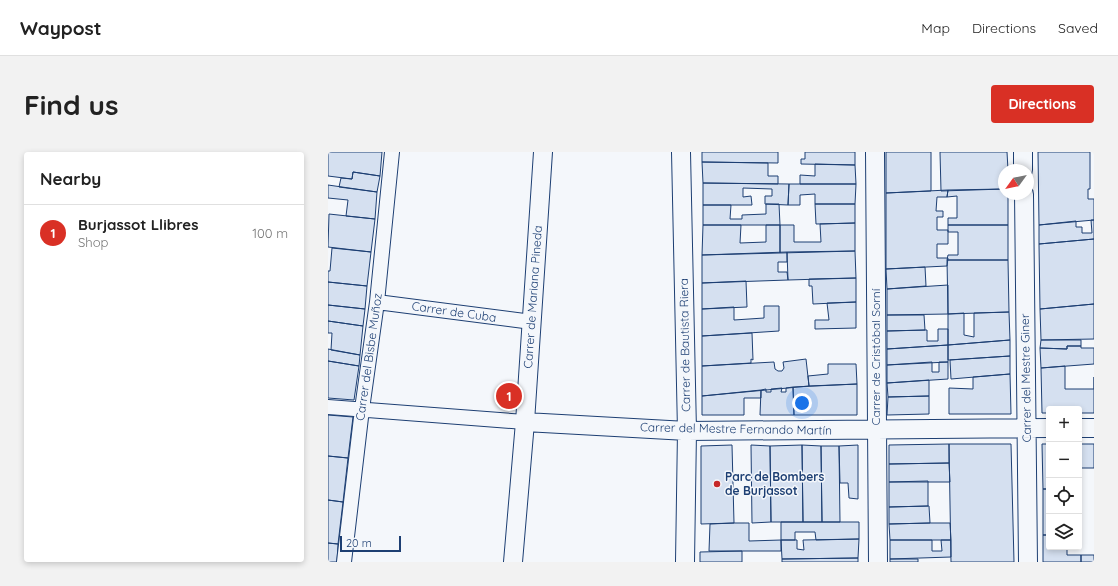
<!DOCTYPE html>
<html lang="en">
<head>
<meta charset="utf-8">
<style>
  :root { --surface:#fff; --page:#f2f2f2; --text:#222; --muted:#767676; --line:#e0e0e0; --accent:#d93025 }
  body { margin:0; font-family:Quicksand,sans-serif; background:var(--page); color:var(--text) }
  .controls { position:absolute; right:12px; bottom:12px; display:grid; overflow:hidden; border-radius:4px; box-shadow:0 2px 6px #0003 }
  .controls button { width:36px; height:36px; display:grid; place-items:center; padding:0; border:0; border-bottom:1px solid var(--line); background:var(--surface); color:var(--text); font:20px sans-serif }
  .compass { position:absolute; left:670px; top:12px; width:36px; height:36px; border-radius:50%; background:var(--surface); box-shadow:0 2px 6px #0003; rotate:237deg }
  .scale { position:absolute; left:12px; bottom:10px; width:61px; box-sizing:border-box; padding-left:4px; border:2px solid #1d3f73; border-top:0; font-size:11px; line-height:14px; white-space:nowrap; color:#1d3f73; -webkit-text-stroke:3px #f4f7fb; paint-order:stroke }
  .you { position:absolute; left:474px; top:251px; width:14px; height:14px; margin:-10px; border:3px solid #fff; border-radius:50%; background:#1a73e8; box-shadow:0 0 0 6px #1a73e833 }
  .badge { display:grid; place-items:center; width:26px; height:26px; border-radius:50%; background:var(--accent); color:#fff; font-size:13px; font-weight:700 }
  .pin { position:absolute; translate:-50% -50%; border:2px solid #fff; box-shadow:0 1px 4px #0006 }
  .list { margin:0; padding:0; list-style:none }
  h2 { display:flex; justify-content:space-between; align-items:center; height:52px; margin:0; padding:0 16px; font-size:17px }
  h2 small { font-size:13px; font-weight:400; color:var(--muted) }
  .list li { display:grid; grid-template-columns:26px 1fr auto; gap:12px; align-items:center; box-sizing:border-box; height:56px; padding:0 16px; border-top:1px solid var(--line) }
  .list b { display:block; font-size:15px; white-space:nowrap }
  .list p { margin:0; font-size:13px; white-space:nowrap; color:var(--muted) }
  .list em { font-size:13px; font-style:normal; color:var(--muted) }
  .icon { flex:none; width:22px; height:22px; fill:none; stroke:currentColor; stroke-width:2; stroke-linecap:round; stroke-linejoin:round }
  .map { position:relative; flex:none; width:766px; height:410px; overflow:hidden; border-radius:4px }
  header { display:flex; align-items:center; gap:24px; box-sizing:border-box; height:56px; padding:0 20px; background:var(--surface); border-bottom:1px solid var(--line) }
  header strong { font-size:19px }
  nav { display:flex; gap:22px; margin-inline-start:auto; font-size:14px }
  .intro { display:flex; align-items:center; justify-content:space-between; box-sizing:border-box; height:96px; padding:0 24px }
  h1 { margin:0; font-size:28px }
  .button { padding:10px 18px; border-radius:4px; background:var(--accent); color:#fff; font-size:14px; font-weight:700 }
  main { display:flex; gap:24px; padding:0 24px }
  aside { flex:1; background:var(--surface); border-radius:4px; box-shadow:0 2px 6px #0003 }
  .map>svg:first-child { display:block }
  .building { fill:#d5e0f0; stroke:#1d3f73 }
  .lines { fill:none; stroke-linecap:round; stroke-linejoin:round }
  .pedestrian-casing { stroke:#1d3f73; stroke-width:16 }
  .minor-casing { stroke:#1d3f73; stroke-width:20 }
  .pedestrian { stroke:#f4f7fb; stroke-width:14 }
  .minor { stroke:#f4f7fb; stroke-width:18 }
  .poi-dot { fill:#c62828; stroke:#f4f7fb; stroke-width:1.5 }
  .labels { text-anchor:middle; stroke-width:3; stroke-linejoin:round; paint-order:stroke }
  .street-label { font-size:12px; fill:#1d3f73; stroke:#f4f7fb }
  .poi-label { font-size:12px; font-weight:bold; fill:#1d3f73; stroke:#f4f7fb; text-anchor:start }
</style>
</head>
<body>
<header>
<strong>Waypost</strong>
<nav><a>Map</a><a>Directions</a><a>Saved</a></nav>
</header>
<div class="intro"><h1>Find us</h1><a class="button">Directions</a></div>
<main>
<aside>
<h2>Nearby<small></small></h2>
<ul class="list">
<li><span class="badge">1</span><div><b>Burjassot Llibres</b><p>Shop</p></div><em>100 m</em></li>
</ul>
</aside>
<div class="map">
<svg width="766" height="410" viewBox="0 0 766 410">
  <rect width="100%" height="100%" fill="#f4f7fb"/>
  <path class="building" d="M 0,0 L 54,0 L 52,24 L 25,20 L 24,27 L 0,24 Z
    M 374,0 L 450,0 L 450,11 L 374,10 Z
    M 477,0 L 527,0 L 527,13 L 473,12 L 473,7 L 477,7 Z
    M 558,0 L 603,0 L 603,39 L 558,41 Z
    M 612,0 L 679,0 L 680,18 L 676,18 L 676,37 L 613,39 Z
    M 710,0 L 762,0 L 762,37 L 760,37 L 760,47 L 766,47 L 766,68 L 711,73 Z
    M 374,10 L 440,11 L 440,24 L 450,24 L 450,32 L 375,31 Z
    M 487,12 L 527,13 L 528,32 L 472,32 L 472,23 L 487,24 Z
    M 25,20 L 52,24 L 49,40 L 11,35 L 13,26 L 24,27 Z
    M 375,31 L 461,32 L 460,53 L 437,52 L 437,44 L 444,44 L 444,37 L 415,36 L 415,45 L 423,44 L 424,53 L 375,53 Z
    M 461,32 L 528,32 L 527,52 L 487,52 L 487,42 L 472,43 L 472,53 L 460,53 Z
    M 0,33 L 49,40 L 47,67 L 18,64 L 20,48 L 0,46 Z
    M 676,37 L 676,42 L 680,42 L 680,73 L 620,73 L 620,66 L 629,66 L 629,44 L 619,45 L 620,38 Z
    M 620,38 L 619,45 L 609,45 L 608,59 L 615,59 L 615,65 L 609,65 L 609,78 L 620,78 L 620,92 L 609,92 L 609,106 L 620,106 L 619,114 L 558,117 L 558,41 Z
    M 438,52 L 451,52 L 452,73 L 375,73 L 375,53 L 403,53 L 402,67 L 414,67 L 414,63 L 438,62 Z
    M 487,52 L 527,52 L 527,71 L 488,72 Z
    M 1,62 L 47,67 L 43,100 L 0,95 Z
    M 763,68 L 766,68 L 766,87 L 711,92 L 711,73 L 748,69 L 748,75 L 754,75 L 754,81 L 764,81 Z
    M 527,71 L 527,99 L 452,101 L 452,73 L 466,73 L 466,90 L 493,90 L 492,72 Z
    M 375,73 L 413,73 L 412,91 L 438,90 L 438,73 L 452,73 L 452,101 L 374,103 Z
    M 620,73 L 680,73 L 680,108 L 619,108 L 620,103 L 630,103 L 630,80 L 620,80 Z
    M 766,87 L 766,152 L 712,157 L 711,92 Z
    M 4,96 L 43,100 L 39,134 L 0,130 L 0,119 L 2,119 Z
    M 527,99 L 528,126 L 460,128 L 459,100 Z
    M 459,100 L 459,110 L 450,110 L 450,120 L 459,120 L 460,128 L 374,131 L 374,103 Z
    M 619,108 L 680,108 L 681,160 L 620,162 Z
    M 597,115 L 598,134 L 559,137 L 558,117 Z
    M 528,126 L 528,150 L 485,152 L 484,134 L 481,134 L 481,127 Z
    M 418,129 L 419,155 L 374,157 L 374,131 Z
    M 0,130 L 39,134 L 37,157 L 0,153 Z
    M 620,133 L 620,162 L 559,163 L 559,137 Z
    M 528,150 L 528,176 L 487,177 L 487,168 L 501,168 L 499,151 Z
    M 766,152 L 766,187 L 713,188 L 712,157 Z
    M 0,153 L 37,157 L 35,174 L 0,169 Z
    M 436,154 L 451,154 L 451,179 L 374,184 L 374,157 L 406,155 L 406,168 L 436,166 Z
    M 681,160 L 682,188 L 620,193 L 620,162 L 636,161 L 636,183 L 646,185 L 646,161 Z
    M 559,163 L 596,163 L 597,178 L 559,179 Z
    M 0,169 L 35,174 L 32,203 L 3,198 L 4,181 L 0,181 Z
    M 610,177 L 620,177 L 620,193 L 559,197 L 559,179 L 599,178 L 599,189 L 610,189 Z
    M 424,181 L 425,208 L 423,207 L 423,211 L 374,214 L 374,184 Z
    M 682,188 L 682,204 L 620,208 L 620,193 Z
    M 713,188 L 753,188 L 753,194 L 739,194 L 739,197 L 712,196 Z
    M 620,193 L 620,210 L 559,213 L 559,197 Z
    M 739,194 L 753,194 L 753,196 L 766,196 L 766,212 L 713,216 L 712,196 L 739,197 Z
    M 0,197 L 32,203 L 31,214 L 0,209 Z
    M 682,204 L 682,222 L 623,227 L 622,208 Z
    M 478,207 L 481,234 L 374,244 L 374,214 L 446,210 L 447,217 L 450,219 L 454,219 L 456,216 L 455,210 Z
    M 0,209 L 31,214 L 26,248 L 0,246 Z
    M 604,210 L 604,220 L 611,220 L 611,210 L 620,210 L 620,227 L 559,231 L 559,213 Z
    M 500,212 L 528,212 L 529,232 L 481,234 L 480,224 L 500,222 Z
    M 737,214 L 737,237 L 766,237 L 766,225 L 766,261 L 751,261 L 751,257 L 721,257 L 721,261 L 714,261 L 713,216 Z
    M 682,222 L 683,262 L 621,262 L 621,236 L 645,237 L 645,225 Z
    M 601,228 L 601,244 L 560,245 L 559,231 Z
    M 529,232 L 529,263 L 466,263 L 465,235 Z
    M 465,235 L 466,263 L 432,263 L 433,238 L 438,237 L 438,240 L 443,240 L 443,237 L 454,236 L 453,240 L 458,240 L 458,236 Z
    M 433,238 L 433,246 L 416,246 L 416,263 L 374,263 L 374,244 Z
    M 601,244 L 601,262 L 559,263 L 560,245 Z
    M 0,263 L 25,265 L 20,306 L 0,304 Z
    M 621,292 L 683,292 L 686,410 L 623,410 Z
    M 621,292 L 621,311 L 561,312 L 561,293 Z
    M 714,292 L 721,292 L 721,337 L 715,337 Z
    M 751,292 L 752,292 L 752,316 L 751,316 Z
    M 752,292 L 766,292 L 766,316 L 752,316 Z
    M 404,293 L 406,371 L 373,372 L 373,294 Z
    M 423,293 L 442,294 L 443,370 L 424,371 Z
    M 474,293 L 475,370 L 443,370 L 442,294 Z
    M 474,293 L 493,294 L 494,370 L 475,370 Z
    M 530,293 L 530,347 L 521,346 L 520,331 L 512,331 L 511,294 Z
    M 493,294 L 511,294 L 512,370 L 494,370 Z
    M 0,304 L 20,306 L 15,350 L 0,348 Z
    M 621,311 L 622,330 L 561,330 L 561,312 Z
    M 600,329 L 600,354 L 561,355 L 561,330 Z
    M 715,337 L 721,337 L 721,383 L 715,383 Z
    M 0,348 L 15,350 L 10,392 L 0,391 Z
    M 601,354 L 602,371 L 561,372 L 561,355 Z
    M 453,370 L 531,370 L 531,387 L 488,388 L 487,380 L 467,380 L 467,388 L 453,388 Z
    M 406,371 L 421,371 L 421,389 L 453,388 L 453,399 L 381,399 L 382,372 Z
    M 602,371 L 622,371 L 623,388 L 562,388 L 561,372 Z
    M 715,383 L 721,383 L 721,395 L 739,395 L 739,403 L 753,403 L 753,410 L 715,410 Z
    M 531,387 L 530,406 L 454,407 L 453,388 L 469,388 L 469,397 L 476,398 L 475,388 Z
    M 562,388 L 604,388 L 604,399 L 614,399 L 613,388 L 623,388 L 623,405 L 562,407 Z
    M 0,391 L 10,392 L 9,410 L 0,410 Z
    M 414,399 L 414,410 L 372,410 L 372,400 Z
    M 753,403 L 766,403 L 766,410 L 753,410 Z
    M 530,406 L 530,410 L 454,410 L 454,407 Z
    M 562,407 L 590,407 L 590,410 L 562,410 Z"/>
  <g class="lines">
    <g class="pedestrian-casing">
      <path id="pedestrian" d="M 49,150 L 204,170
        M 0,255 L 197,270
        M 16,410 L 34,257 L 49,150 L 64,0"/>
    </g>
    <g class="minor-casing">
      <path id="minor" d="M 353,0 L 359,279 L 357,410
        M 547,0 L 550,410
        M 695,0 L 695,18
        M 696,42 L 700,410
        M 197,270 L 359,279 L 721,276
        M 751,276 L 766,276
        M 185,410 L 197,270 L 215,0"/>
    </g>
    <use href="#pedestrian" class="pedestrian"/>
    <use href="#minor" class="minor"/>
  </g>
  <circle class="poi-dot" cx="389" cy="332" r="4"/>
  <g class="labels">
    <g class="street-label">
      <text transform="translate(205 145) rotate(-86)" y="4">Carrer de Mariana Pineda</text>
      <text transform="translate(126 160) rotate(8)" y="4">Carrer de Cuba</text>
      <text transform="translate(357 193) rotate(-91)" y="4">Carrer de Bautista Riera</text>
      <text transform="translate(41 205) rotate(-82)" y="4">Carrer del Bisbe Muñoz</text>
      <text transform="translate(548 205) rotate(-90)" y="4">Carrer de Cristóbal Sorní</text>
      <text transform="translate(698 226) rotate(-91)" y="4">Carrer del Mestre Giner</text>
      <text transform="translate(408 277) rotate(1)" y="4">Carrer del Mestre Fernando Martín</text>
    </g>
    <g class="poi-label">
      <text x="397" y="329">Parc de Bombers<tspan x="397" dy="14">de Burjassot</tspan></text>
    </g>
  </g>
</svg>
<div class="controls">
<button>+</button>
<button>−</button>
<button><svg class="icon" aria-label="locate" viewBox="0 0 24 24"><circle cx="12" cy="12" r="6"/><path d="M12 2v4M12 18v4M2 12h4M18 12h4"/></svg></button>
<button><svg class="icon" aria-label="layers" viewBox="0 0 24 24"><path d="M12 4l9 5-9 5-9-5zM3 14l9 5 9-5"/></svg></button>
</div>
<svg class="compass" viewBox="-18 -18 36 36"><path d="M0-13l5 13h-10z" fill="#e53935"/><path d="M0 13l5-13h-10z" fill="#767676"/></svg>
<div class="scale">20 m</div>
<div class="you"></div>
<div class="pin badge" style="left:181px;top:244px">1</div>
</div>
</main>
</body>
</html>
